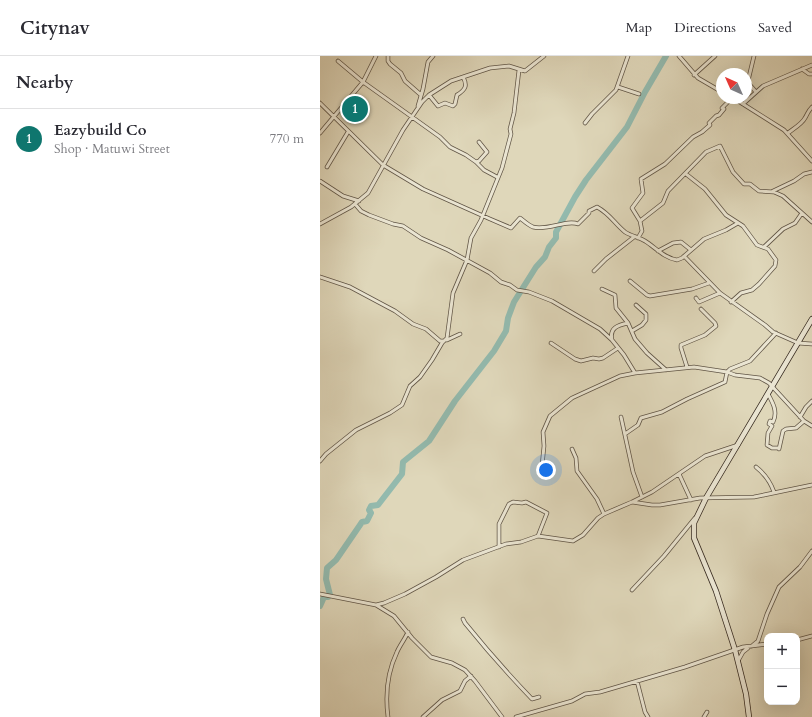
<!DOCTYPE html>
<html lang="en">
<head>
<meta charset="utf-8">
<style>
  :root { --surface:#fff; --page:#f7f7f7; --text:#2b2b33; --muted:#7c7c81; --line:#e1e1e2; --accent:#0f766e }
  body { margin:0; font-family:Cardo,serif; background:var(--page); color:var(--text) }
  .controls { position:absolute; right:12px; bottom:12px; display:grid; overflow:hidden; border-radius:8px; box-shadow:0 4px 16px #0002 }
  .controls button { width:36px; height:36px; display:grid; place-items:center; padding:0; border:0; border-bottom:1px solid var(--line); background:var(--surface); color:var(--text); font:20px sans-serif }
  .compass { position:absolute; left:396px; top:12px; width:36px; height:36px; border-radius:50%; background:var(--surface); box-shadow:0 4px 16px #0002; rotate:315deg }
  .you { position:absolute; left:226px; top:414px; width:14px; height:14px; margin:-10px; border:3px solid #fff; border-radius:50%; background:#1a73e8; box-shadow:0 0 0 6px #1a73e833 }
  .badge { display:grid; place-items:center; width:26px; height:26px; border-radius:50%; background:var(--accent); color:#fff; font-size:13px; font-weight:700 }
  .pin { position:absolute; translate:-50% -50%; border:2px solid #fff; box-shadow:0 1px 4px #0006 }
  .list { margin:0; padding:0; list-style:none }
  h2 { display:flex; justify-content:space-between; align-items:center; height:52px; margin:0; padding:0 16px; font-size:17px }
  h2 small { font-size:13px; font-weight:400; color:var(--muted) }
  .list li { display:grid; grid-template-columns:26px 1fr auto; gap:12px; align-items:center; box-sizing:border-box; height:60px; padding:0 16px; border-top:1px solid var(--line) }
  .list b { display:block; font-size:15px; white-space:nowrap }
  .list p { margin:0; font-size:13px; white-space:nowrap; color:var(--muted) }
  .list em { font-size:13px; font-style:normal; color:var(--muted) }
  .map { position:relative; flex:none; width:492px; height:661px; overflow:hidden }
  header { display:flex; align-items:center; gap:24px; box-sizing:border-box; height:56px; padding:0 20px; background:var(--surface); border-bottom:1px solid var(--line) }
  header strong { font-size:19px }
  nav { display:flex; gap:22px; margin-inline-start:auto; font-size:14px }
  main { display:flex }
  aside { flex:1; background:var(--surface) }
  .map>svg:first-child { display:block }
  .lines { fill:none; stroke-linecap:round; stroke-linejoin:round }
  .river { stroke:#93baae; stroke-width:6 }
  .street-casing { stroke:#605546; stroke-width:4.5 }
  .secondary-casing { stroke:#362a20; stroke-width:6 }
  .street { stroke:#eae5d2; stroke-width:3 }
  .secondary { stroke:#eae5d2; stroke-width:4.5 }
</style>
</head>
<body>
<header>
<strong>Citynav</strong>
<nav><a>Map</a><a>Directions</a><a>Saved</a></nav>
</header>
<main>
<aside>
<h2>Nearby<small></small></h2>
<ul class="list">
<li><span class="badge">1</span><div><b>Eazybuild Co</b><p>Shop · Matuwi Street</p></div><em>770 m</em></li>
</ul>
</aside>
<div class="map">
<svg width="492" height="661" viewBox="0 0 492 661">
  <rect width="100%" height="100%" fill="#dfd7ba"/>
  <filter id="stains"><feTurbulence type="fractalNoise" baseFrequency=".005" numOctaves="4"/><feColorMatrix values="0 0 0 0 .2 0 0 0 0 .09 0 0 0 0 .02 0 0 0 .5 -.17"/></filter>
  <radialGradient id="worn" r=".72"><stop offset=".6" stop-color="#630" stop-opacity="0"/><stop offset="1" stop-color="#630" stop-opacity=".3"/></radialGradient>
  <g class="lines">
    <path class="river" d="M 10,539 L 6,523 L 7,512 L 16,504 L 40,469 L 42,466 L 47,465 L 51,457 L 49,454 L 51,450 L 58,449 L 82,418 L 83,406 L 109,385 L 135,345 L 174,295 L 186,275 L 188,262 L 194,246 L 216,211 L 225,201 L 229,191 L 236,182 L 236,176 L 255,141 L 266,124 L 307,71 L 325,36 L 346,0
      M 0,550 L 4,541 L 8,541"/>
    <g class="street-casing">
      <path id="street" d="M 68,0 L 68,5 L 70,8 L 81,17 L 85,25 L 101,39
        M 359,0 L 378,22 L 402,36
        M 434,0 L 428,25 L 429,28 L 436,36
        M 18,5 L 43,26 L 120,81 L 130,91 L 146,99 L 156,106 L 159,105 L 167,96 L 159,86
        M 482,13 L 489,18 L 492,18
        M 374,19 L 395,0
        M 298,31 L 319,38
        M 109,39 L 118,50 L 125,47 L 133,50 L 135,48 L 137,39 C 145,34 148,30 143,21
        M 415,43 L 464,74 L 492,105
        M 0,47 L 63,109 L 103,133 L 170,163 L 191,172 L 200,162 C 204,165 208,169 213,171 C 228,175 247,163 258,168 L 269,157 L 269,155 L 277,151 C 290,158 294,167 305,176 C 311,180 318,181 325,185 C 335,191 344,202 357,204 L 362,202 L 384,183 L 406,174 L 418,167
        M 423,48 L 443,30 L 492,9
        M 98,50 L 103,33 L 108,6 L 113,0
        M 265,67 L 272,58 L 296,34 L 308,0
        M 0,77 L 43,26 L 56,0
        M 468,77 C 473,73 482,68 485,62 C 488,57 488,55 492,51
        M 156,106 L 164,114 L 177,121
        M 7,111 L 28,76
        M 366,118 L 385,133 L 406,159 L 423,170 L 437,189 L 448,193 L 456,204 L 455,210 L 439,228 L 432,234 L 421,237 L 411,246
        M 0,125 L 23,140 L 39,145
        M 453,135 L 474,125 L 484,118 L 492,116
        M 35,148 L 41,155 L 49,159 L 73,168 L 83,170 L 101,182 L 128,194 L 170,217 L 181,226 L 190,229 L 197,234 L 209,236 L 232,245 L 280,273 L 292,284 L 304,299 L 315,317
        M 320,165 L 343,147 L 348,135 L 386,96 L 400,90 L 413,116 L 424,128 L 430,128 L 439,135 L 454,136 L 463,140 L 492,166
        M 0,168 L 31,151 L 48,137 L 83,74 L 102,46 L 109,39 L 131,25 L 170,12 L 189,10 L 205,15 L 224,0
        M 318,182 L 322,175 L 320,165 L 312,152 L 323,137 L 321,123 L 345,108 L 373,81 L 382,76 L 390,69 L 389,67 L 396,60 L 399,59 L 404,53 L 402,52 L 411,43 L 416,44
        M 444,191 L 463,173 L 475,167 L 482,157
        M 338,195 L 353,187 L 361,186 L 371,194
        M 364,200 L 400,237 L 445,269 L 453,276 L 478,287 L 492,288
        M 274,215 L 286,203 L 314,181
        M 0,221 L 30,231 L 75,255 L 93,268 L 106,273 L 120,285 L 124,285
        M 310,225 L 327,239 L 330,240 L 372,233 L 389,227
        M 282,233 L 295,239 L 296,252 L 308,267 L 315,283 L 327,297 L 346,314
        M 376,242 L 379,246 L 400,237
        M 312,275 L 322,269 L 326,264 L 326,258 L 316,249
        M 127,284 L 140,278
        M 292,284 C 289,272 298,269 308,267
        M 231,287 L 255,303 L 261,305 L 273,302 L 279,303 L 283,302 L 298,292
        M 367,311 L 361,292 L 361,289 L 385,279 L 396,270 L 395,267 L 381,253
        M 448,338 C 453,347 458,356 453,366 L 450,365 L 449,368 L 452,370 L 448,377 L 447,389 L 452,392 L 459,392
        M 301,361 L 313,416 L 322,441
        M 480,361 L 486,351 L 492,345
        M 305,378 L 318,369 L 321,362 L 342,356 L 367,343 L 405,326 L 407,316 L 410,313 L 430,305 L 456,277
        M 252,393 L 256,402 L 257,415 L 277,443 L 284,458
        M 459,393 L 463,375 L 466,373 L 476,372 L 484,365
        M 0,405 L 6,398 L 36,374 L 70,357 L 82,349 L 90,330 L 100,321 L 112,304 L 122,287 L 127,282 L 133,237 L 147,204 L 151,182 L 161,164 L 182,112 L 191,78 L 190,73 L 194,57 L 199,14
        M 222,410 L 224,390 L 223,376 L 230,360 L 252,342 L 300,320 L 315,317 L 374,311 L 407,316 L 415,319 L 440,322 L 449,327 L 484,365 L 492,370
        M 436,411 C 445,418 450,425 454,436
        M 359,418 L 371,444
        M 312,446 L 332,449 L 340,449 L 380,442 L 434,441 L 492,429
        M 179,491 L 179,468 L 189,448 L 193,446 L 202,447 L 206,446 L 227,457 L 218,480
        M 312,534 L 344,500 L 375,462
        M 0,538 L 56,549 L 64,547 L 85,538 L 116,521 L 143,504 L 186,488 L 201,486 L 218,480 L 253,485 L 263,479 L 278,462 L 284,458 L 312,446 L 332,436 L 385,400 L 418,389
        M 56,549 L 74,560 L 92,582 L 111,601 L 132,607 L 145,614 L 155,625 L 182,661
        M 143,563 L 145,567 C 166,593 188,618 212,643 L 219,641
        M 477,584 L 492,580
        M 432,590 L 438,585 L 447,558 L 459,531 L 480,511 L 492,495
        M 418,605 L 423,596 L 428,592
        M 317,625 L 325,656 L 328,661
        M 68,661 C 65,638 67,617 77,596 C 80,589 85,583 88,576
        M 103,661 L 122,644 L 140,635 L 145,625 L 151,620
        M 196,661 L 252,645 L 265,638 L 280,636 L 365,611 L 423,591 L 447,588
        M 384,661 L 387,656"/>
    </g>
    <g class="secondary-casing">
      <path id="secondary" d="M 429,661 L 426,638 L 415,594 L 396,535 L 374,482 L 374,467 L 386,442 L 492,263"/>
    </g>
    <use href="#street" class="street"/>
    <use href="#secondary" class="secondary"/>
  </g>
  <rect width="100%" height="100%" filter="url(#stains)"/>
  <rect width="100%" height="100%" fill="url(#worn)"/>
</svg>
<div class="controls">
<button>+</button>
<button>−</button>
</div>
<svg class="compass" viewBox="-18 -18 36 36"><path d="M0-13l5 13h-10z" fill="#e53935"/><path d="M0 13l5-13h-10z" fill="#7c7c81"/></svg>
<div class="you"></div>
<div class="pin badge" style="left:35px;top:53px">1</div>
</div>
</main>
</body>
</html>
